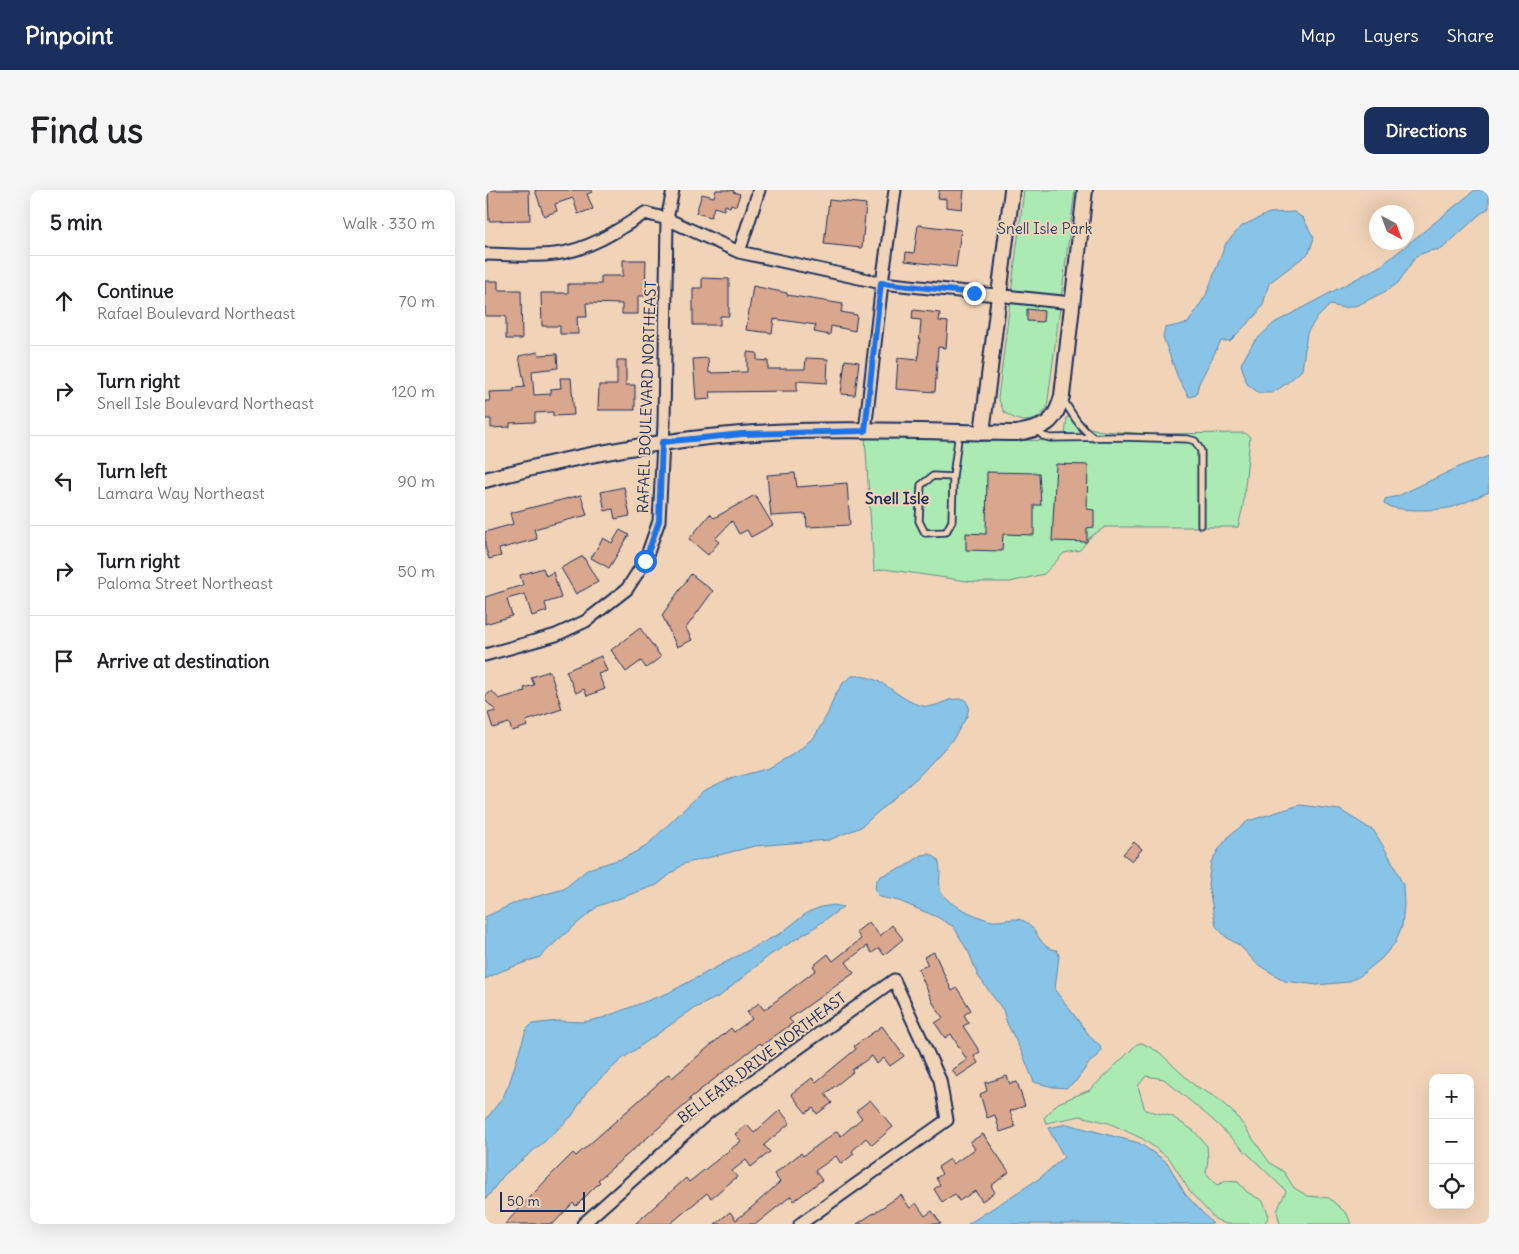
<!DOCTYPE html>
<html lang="en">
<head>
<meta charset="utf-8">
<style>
  :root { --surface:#fff; --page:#f6f6f6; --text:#202124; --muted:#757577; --line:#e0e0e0; --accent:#1b2f5e }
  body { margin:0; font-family:Delius,sans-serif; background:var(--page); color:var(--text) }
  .controls { position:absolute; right:15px; bottom:15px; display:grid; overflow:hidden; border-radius:10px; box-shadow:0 5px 20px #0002 }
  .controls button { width:45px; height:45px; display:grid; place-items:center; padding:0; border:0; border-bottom:1px solid var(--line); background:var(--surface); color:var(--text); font:25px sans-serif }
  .compass { position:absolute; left:884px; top:15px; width:45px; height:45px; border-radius:50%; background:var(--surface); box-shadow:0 5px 20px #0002; rotate:139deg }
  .scale { position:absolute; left:15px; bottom:12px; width:85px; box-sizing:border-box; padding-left:5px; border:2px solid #1b2f5e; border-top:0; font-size:14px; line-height:18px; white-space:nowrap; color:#1b2f5e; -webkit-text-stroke:4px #f1d4b8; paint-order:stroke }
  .stop { position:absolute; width:15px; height:15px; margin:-11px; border:4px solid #1a73e8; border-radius:50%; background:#fff }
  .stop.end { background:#1a73e8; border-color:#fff; box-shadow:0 1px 5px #0008 }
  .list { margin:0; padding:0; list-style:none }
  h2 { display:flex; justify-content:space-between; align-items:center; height:65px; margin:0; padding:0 20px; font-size:21px }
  h2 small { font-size:16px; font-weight:400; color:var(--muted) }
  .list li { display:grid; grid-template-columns:32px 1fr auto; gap:15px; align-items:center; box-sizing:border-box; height:90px; padding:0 20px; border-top:1px solid var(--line) }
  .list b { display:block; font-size:19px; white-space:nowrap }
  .list p { margin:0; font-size:16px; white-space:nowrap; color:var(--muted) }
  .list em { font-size:16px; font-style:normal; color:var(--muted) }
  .icon { flex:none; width:28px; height:28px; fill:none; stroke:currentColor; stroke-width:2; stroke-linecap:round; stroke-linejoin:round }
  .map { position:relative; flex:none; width:1004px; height:1034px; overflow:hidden; border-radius:10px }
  header { display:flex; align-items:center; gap:30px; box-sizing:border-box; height:70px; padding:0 25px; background:var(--accent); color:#fff }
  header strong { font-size:24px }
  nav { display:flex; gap:28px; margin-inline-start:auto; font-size:18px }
  .intro { display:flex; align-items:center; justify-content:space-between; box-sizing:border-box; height:120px; padding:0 30px }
  h1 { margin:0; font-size:35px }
  .button { padding:12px 22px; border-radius:10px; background:var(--accent); color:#fff; font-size:18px; font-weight:700 }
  main { display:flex; gap:30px; padding:0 30px }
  aside { flex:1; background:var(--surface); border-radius:10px; box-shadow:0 5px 20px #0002 }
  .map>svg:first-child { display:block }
  .green { fill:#abebb3; stroke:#638d88 }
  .water { fill:#87c4e7; stroke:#5c88b0 }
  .building { fill:#d9a68e; stroke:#1b2f5e }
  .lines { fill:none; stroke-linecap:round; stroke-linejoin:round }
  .service-casing { stroke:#1b2f5e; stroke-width:9 }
  .minor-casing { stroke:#1b2f5e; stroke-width:15 }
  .tertiary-casing { stroke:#1b2f5e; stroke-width:18 }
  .service { stroke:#f1d4b8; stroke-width:5.5 }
  .minor { stroke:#f1d4b8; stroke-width:11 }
  .tertiary { stroke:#f1d4b8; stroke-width:14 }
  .route { stroke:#1a73e8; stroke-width:6 }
  .labels { text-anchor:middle; stroke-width:4; stroke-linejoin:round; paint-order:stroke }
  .park-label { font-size:15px; fill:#294266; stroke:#f1d4b8 }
  .street-label { font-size:15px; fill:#1b2f5e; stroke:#f1d4b8 }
  .neighbourhood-label { font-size:16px; font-weight:bold; fill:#1b2f5e; stroke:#f1d4b8 }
</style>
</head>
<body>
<header>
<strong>Pinpoint</strong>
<nav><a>Map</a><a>Layers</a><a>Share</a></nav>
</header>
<div class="intro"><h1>Find us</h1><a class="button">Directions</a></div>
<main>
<aside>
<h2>5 min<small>Walk · 330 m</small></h2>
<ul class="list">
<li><svg class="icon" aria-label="ahead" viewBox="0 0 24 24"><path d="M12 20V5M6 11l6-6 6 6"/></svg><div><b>Continue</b><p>Rafael Boulevard Northeast</p></div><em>70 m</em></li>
<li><svg class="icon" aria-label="right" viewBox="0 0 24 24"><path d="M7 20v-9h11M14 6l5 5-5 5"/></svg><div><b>Turn right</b><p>Snell Isle Boulevard Northeast</p></div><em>120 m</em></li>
<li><svg class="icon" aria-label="left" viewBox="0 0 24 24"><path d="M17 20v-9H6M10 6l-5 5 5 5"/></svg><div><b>Turn left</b><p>Lamara Way Northeast</p></div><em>90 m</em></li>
<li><svg class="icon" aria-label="right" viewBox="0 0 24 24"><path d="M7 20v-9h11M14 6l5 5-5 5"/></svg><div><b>Turn right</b><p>Paloma Street Northeast</p></div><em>50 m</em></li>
<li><svg class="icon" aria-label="arrive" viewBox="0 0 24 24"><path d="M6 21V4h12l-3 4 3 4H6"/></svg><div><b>Arrive at destination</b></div></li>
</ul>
</aside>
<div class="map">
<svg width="1004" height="1034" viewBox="0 0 1004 1034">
  <rect width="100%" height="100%" fill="#f1d4b8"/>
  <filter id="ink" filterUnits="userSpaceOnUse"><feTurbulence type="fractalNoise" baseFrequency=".02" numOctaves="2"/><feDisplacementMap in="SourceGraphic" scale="10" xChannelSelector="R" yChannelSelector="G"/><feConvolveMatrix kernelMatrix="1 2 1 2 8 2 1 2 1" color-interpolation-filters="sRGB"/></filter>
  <g filter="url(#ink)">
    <path class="green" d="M 539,0 L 590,0 L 562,218 C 550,235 535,234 519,222 L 513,208 Z
      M 582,227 L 591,227 L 601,237 L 617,241 L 665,244 L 760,243 L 765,247 L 758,316 L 753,337 L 620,337 L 605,347 L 595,360 L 579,363 L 559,384 L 525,392 L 489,392 L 399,379 L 389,381 L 380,247 L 574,251 L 580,246 Z
      M 657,853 L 674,862 L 709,895 L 732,908 L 751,925 L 785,973 L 799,982 L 809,998 L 823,1006 L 844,1008 L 862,1024 L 866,1034 L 795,1034 L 792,1021 L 801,1001 L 729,931 L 679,889 L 661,886 L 653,896 L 660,920 L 686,926 L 709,941 L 722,956 L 723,969 L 721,983 L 732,995 L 741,991 L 753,992 L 762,1002 L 778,1011 L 784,1026 L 779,1034 L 741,1034 L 730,1029 L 705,1002 L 685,969 L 658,949 L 624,933 L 595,926 L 561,933 L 559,928 L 573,913 L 605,900 L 636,870 L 652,854 Z"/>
    <path class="water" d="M 990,0 L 1004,0 L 1004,18 L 994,25 L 957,59 L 944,61 L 931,66 L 913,93 L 903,100 L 873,115 L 859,118 L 845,115 L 831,129 L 822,143 L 817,180 L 801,194 L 787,203 L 774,203 L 762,194 L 756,174 L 768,153 L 789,133 L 897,75 Z
      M 809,22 L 818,28 L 829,48 L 824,63 L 784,93 L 778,115 L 771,125 L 745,151 L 736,151 L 714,193 L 711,205 L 704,207 L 693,188 L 678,147 L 680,138 L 703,133 L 721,105 L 741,53 L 757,36 L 784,23 Z
      M 1004,266 L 1004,302 C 992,307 980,313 968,317 C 954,321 910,322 899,314 L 900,309 L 913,306 L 978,275 Z
      M 367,486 C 399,484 411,510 438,516 C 447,518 456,513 464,510 C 469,509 475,509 480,509 L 484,517 L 482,526 L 469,548 L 434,586 L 376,637 L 344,650 L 270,656 L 198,674 L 172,695 L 113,716 L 74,749 L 55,767 L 19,780 L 0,789 L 0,727 L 32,712 L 79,699 L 103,679 L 139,668 L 160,657 L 218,601 L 241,590 L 284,578 L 312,562 L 330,546 L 343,523 L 350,505 L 358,493 Z
      M 815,615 L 855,620 L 889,641 L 907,671 L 918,695 L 919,715 L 917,736 L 910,753 L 896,769 L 875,786 L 863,792 L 832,795 L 800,791 L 772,774 L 754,755 L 741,747 L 731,736 L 723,694 L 726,672 L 734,659 L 745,645 L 763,631 Z
      M 445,664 C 460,670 453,685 455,698 C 455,702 459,707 463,710 C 468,716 501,731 508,731 C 518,732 529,726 539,731 C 554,738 553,759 572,760 L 574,766 L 570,800 L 608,850 L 615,855 L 616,860 L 613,866 L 605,872 L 591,891 L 581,898 L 568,897 L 549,892 L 538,865 L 522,833 L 518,820 L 493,786 L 485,765 L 469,737 L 452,727 L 414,711 L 395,707 L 390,700 L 391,691 L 396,686 L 419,677 L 437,665 Z
      M 349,715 L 358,717 L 326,740 L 285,765 L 235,806 L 208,819 L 137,869 L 102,901 L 87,926 L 60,951 L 19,985 L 0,1010 L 0,931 L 18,907 L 24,894 L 41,840 L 47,834 L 73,831 L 99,832 L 117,828 L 183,803 L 275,754 L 296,743 L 323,722 L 336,717 Z
      M 582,934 L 654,953 L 682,972 L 700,1004 L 728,1034 L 483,1034 L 555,988 L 579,967 L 563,938 Z"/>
    <path class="building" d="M 3,0 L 44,0 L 45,30 L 4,31 Z
      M 50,0 L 107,0 L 107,2 L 102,4 L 108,19 L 93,24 L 88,8 L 70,14 L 72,21 L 59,26 Z
      M 231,0 L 249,0 L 248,2 L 255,4 L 251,16 L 246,14 L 245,17 L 240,15 L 239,20 L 229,17 L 226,27 L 211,23 L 217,4 L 229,7 Z
      M 454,0 L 479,0 L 477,19 L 461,17 L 461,9 L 453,8 Z
      M 344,10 L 381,14 L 377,58 L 339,54 Z
      M 433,35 L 476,40 L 471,77 L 420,71 L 421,62 L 429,63 Z
      M 138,70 L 161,70 L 160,106 L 153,106 L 153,124 L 137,124 L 137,114 L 101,113 L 102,127 L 92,127 L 93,144 L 75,144 L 75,136 L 57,136 L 56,103 L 83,103 L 83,94 L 116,94 L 116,86 L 138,86 Z
      M 217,88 L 244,89 L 244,126 L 235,126 L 235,135 L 208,135 L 208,98 L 217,98 Z
      M 0,91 L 13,91 L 13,100 L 36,100 L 37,149 L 21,149 L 21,126 L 0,126 Z
      M 268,96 L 302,103 L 302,105 L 358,114 L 356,122 L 372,125 L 370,141 L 346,136 L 345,145 L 329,142 L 331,135 L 289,129 L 287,143 L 261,140 Z
      M 542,119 L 559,121 L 558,132 L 542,131 Z
      M 428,120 L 455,123 L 454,131 L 463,132 L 461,158 L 453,157 L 450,202 L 411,199 L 413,168 L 433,170 L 436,130 L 427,129 Z
      M 53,162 L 54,165 L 72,164 L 73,178 L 47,181 L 49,205 L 66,204 L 66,199 L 76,198 L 75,188 L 86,188 L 89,225 L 68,226 L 68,222 L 50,223 L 50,232 L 25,233 L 25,237 L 6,238 L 6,229 L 0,229 L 0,211 L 5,211 L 4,202 L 29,201 L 29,198 L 40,197 L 34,166 Z
      M 262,162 L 272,163 L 272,170 L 283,171 L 283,179 L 320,179 L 321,168 L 343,169 L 342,193 L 312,191 L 312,201 L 225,202 L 226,209 L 211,210 L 208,169 L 223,168 L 224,183 L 262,182 Z
      M 132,170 L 141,170 L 141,195 L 150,195 L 150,220 L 113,220 L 114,195 L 132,195 Z
      M 360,170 L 374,172 L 370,205 L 356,204 Z
      M 571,274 L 603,275 L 602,319 L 609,320 L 609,337 L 602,338 L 602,352 L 567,351 Z
      M 502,282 L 554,283 L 556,315 L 549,315 L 549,345 L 518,344 L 517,361 L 481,360 L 481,343 L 501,344 Z
      M 310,283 L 312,297 L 362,293 L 365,335 L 322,337 L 321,324 L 286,326 L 282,285 Z
      M 139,297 L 145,326 L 130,329 L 128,319 L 120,321 L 116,302 Z
      M 96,305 L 102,325 L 49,339 L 52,349 L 14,359 L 16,366 L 4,369 L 0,356 L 0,342 L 28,334 L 25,323 Z
      M 270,305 L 288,335 L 266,347 L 262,340 L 254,344 L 247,331 L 230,349 L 234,352 L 223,365 L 204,349 L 225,324 L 229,328 Z
      M 135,340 L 144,345 L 124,378 L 106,368 L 118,348 L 127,353 Z
      M 98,366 L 113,392 L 91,404 L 76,378 Z
      M 58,378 L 61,386 L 68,382 L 76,408 L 60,413 L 62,421 L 47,426 L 40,404 L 22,409 L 27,426 L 0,434 L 0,407 L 38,395 L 35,385 Z
      M 206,384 L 228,401 L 201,438 L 207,450 L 192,457 L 177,425 Z
      M 155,438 L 176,467 L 161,478 L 156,471 L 141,482 L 126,460 Z
      M 116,466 L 122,481 L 113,484 L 120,499 L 102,506 L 99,499 L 91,503 L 81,481 Z
      M 65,481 L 77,519 L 41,531 L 43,536 L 27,541 L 24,533 L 8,538 L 3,523 L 11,521 L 0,510 L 0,506 L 7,501 L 14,509 L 40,501 L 39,498 L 49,495 L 46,487 Z
      M 649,652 L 657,659 L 647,671 L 638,664 Z
      M 384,732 L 395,746 L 407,735 L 418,749 L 399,765 L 394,758 L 387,763 L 382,756 L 361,772 L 369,783 L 304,829 L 308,833 L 277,855 L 275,853 L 204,909 L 206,910 L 113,990 L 115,992 L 91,1016 L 88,1013 L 68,1034 L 20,1034 L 64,987 L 88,963 L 91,966 L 184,884 L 187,888 L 246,838 L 249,842 L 267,829 L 262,822 L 274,813 L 279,820 L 331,780 L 328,776 L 343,764 L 348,771 L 376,749 L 371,742 Z
      M 449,762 L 467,801 L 472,798 L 486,820 L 479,825 L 484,833 L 478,836 L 495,862 L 489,866 L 493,873 L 472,887 L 467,880 L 482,870 L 466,844 L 460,848 L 450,833 L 458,828 L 448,813 L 433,779 L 443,775 L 439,767 Z
      M 397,836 L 419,866 L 405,876 L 399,868 L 392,874 L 387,866 L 367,880 L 368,882 L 340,904 L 347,913 L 332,924 L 328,918 L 321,923 L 306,904 L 327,888 L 331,892 L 371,859 L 369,856 Z
      M 522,886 L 525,894 L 532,892 L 540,916 L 525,921 L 530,937 L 515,942 L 510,925 L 502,928 L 495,904 L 502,901 L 500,893 Z
      M 385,910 L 408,937 L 387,955 L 381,948 L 367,961 L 369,964 L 356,974 L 351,966 L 330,981 L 337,990 L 309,1011 L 306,1006 L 271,1034 L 230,1034 L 245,1022 L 251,1030 L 266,1018 L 295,992 L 289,984 L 316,963 L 318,966 L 352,941 L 356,946 L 377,928 L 371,921 Z
      M 295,920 L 305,933 L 279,955 L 285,962 L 266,977 L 261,970 L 247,981 L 252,987 L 226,1008 L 222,1003 L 185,1034 L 150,1034 L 201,988 L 204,992 L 256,951 L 250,944 L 262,935 L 269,943 Z
      M 498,944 L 524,982 L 506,996 L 510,1002 L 497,1011 L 490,1001 L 474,1011 L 470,1004 L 457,1012 L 449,999 L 455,995 L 451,988 L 457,984 L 453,977 L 465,969 L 468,974 L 490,959 L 485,952 Z
      M 416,1005 L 425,1018 L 431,1013 L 440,1026 L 447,1021 L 456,1034 L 372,1034 Z"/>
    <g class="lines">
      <g class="service-casing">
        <path id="service" d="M 578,209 C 587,224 594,237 609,248
          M 551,239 L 558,246 L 565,248 L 636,247 L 703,249 L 710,251 L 716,261 L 716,335
          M 468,287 L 448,286 L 436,295 L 434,331 L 440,343 L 461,342 L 467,331 L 468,287 L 474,242"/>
      </g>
      <g class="minor-casing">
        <path id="minor" d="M 254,62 L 274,0
          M 0,64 C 23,64 47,67 70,64 C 104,60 132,41 160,23 L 182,29 L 188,0
          M 380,241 L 397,93 L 410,0
          M 0,465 L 71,445 L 101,431 L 142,399 L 160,371 L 174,331 L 179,234 L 182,29 L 254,62 L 397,93 L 587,113
          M 98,1034 L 224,922 L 409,790 L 455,890 L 462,930 L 315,1034"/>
      </g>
      <g class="tertiary-casing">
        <path id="tertiary" d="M 497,243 L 527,0
          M 0,290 C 84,267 169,251 256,244 C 348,237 441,242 532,243 C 559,238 570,234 577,206 L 600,0"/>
      </g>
      <use href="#service" class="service"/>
      <use href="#minor" class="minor"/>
      <use href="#tertiary" class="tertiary"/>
    </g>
  </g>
  <g class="lines" filter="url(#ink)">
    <path class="route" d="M 160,371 L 174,331 L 177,252 L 257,244 L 380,241 L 396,93 L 489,103"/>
  </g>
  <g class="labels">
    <g class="park-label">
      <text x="560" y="44">Snell Isle Park</text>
    </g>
    <g class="street-label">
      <text transform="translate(162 207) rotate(-88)" y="5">RAFAEL BOULEVARD NORTHEAST</text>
      <text transform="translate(277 868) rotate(-37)" y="5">BELLEAIR DRIVE NORTHEAST</text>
    </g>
    <g class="neighbourhood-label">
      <text x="412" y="314">Snell Isle</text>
    </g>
  </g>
</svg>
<div class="controls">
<button>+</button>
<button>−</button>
<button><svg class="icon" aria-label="locate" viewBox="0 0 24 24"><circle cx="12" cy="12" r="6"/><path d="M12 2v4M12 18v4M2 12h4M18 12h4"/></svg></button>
</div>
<svg class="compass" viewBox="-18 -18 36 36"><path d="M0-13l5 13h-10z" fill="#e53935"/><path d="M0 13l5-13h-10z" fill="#757577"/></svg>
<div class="scale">50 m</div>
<div class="stop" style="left:160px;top:371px"></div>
<div class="stop end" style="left:489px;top:103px"></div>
</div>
</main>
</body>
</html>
